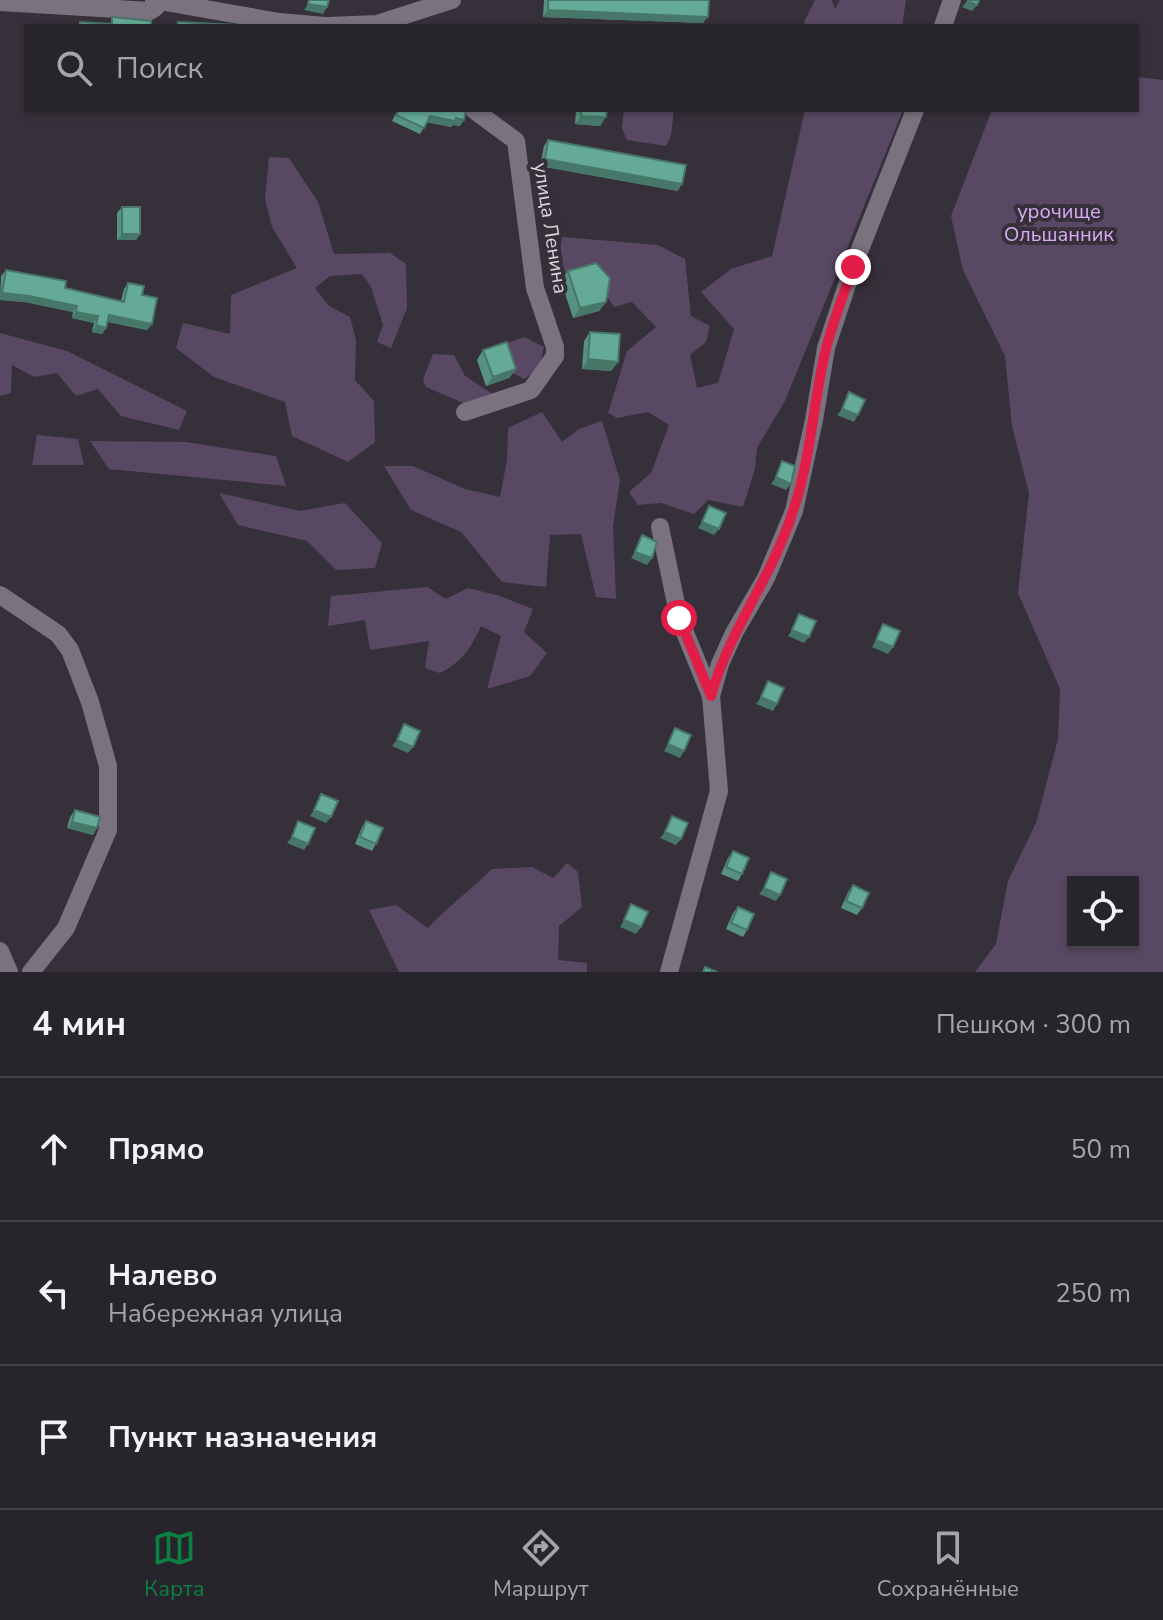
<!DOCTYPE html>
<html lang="ru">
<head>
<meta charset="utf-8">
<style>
  :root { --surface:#28242c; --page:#302c34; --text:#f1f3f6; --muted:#a5a4a9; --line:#444148; --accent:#0b8043 }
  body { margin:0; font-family:"Nunito Sans",sans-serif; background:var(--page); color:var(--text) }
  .controls { position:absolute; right:24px; bottom:24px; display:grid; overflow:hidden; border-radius:0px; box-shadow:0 2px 6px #0004 }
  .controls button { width:72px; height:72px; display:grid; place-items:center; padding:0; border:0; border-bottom:2px solid var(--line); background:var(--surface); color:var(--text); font:40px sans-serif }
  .stop { position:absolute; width:24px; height:24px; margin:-18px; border:6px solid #e11d48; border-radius:50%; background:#fff }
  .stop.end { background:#e11d48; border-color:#fff; box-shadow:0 2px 8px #0008 }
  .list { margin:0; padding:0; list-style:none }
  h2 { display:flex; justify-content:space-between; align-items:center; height:104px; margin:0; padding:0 32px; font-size:34px }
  h2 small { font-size:26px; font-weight:400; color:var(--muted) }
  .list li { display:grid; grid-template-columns:52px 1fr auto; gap:24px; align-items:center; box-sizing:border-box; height:144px; padding:0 32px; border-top:2px solid var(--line) }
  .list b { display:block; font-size:30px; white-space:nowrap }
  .list p { margin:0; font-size:26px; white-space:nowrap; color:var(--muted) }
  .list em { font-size:26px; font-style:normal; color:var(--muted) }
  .icon { flex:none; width:44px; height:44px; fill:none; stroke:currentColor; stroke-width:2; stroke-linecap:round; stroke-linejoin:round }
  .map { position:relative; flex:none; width:1163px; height:972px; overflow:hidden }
  .search { position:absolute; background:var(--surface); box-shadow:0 2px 6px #0004; left:24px; right:24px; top:24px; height:88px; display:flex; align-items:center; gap:20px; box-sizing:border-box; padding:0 28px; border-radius:0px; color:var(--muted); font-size:30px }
  .sheet { height:536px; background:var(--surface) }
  nav { display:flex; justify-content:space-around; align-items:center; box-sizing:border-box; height:112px; border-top:2px solid var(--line); background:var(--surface); font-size:22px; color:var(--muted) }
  nav a { display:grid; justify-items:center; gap:4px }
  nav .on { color:var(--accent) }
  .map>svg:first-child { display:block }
  .green { fill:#594863; fill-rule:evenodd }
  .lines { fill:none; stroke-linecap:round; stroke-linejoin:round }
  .minor { stroke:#7a737f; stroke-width:18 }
  .wall { fill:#579281 }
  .shaded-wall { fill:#477769 }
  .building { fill:#65aa96; stroke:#477769; stroke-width:2 }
  .route { stroke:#e11d48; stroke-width:10 }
  .labels { text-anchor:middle; stroke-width:8; stroke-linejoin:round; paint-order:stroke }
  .park-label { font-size:20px; fill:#d9acf3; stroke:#36303a }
  .street-label { font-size:20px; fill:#dad6dd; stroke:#36303a }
</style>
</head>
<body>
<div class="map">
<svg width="1163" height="972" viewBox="0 0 1163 972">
  <rect width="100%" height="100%" fill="#36303a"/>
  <path class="green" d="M 815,0 L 832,0 L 835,9 L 840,0 L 906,0 L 902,26 L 806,26 L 804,22 Z
    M 1137,77 L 1163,80 L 1163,972 L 975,972 L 996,944 L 1008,881 L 1036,823 L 1058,739 L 1060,689 L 1018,593 L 1029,493 L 1012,426 L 1005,356 L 963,270 L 951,216 L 992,110 L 1137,110 ZM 1073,882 L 1133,882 L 1133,942 L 1073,942 Z
    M 624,110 L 674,110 L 671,135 L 666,146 L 627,140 L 622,128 Z
    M 805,110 L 903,110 L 785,401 L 757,448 L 755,469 L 743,507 L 708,500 L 694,514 L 661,503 L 638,505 L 629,492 L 651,473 L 669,425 L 648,412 L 617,418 L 608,413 L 627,351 L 656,327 L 632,302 L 614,307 L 586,267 L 556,281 L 562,237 L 658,245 L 685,259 L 691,316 L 710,326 L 706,342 L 690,355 L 697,388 L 718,383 L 734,329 L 701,292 L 731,269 L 772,256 Z
    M 269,157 L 289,158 L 318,202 L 334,254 L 390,253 L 406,264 L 407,308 L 391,348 L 377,342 L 383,325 L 371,287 L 362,274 L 330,276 L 315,288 L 329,306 L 350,317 L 356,340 L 355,380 L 374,401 L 375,442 L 348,462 L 292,436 L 285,402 L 214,377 L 176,348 L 183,323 L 230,334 L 231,295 L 297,268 L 272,227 L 265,199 Z
    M 0,333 L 67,351 L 187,411 L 179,430 L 121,416 L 98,389 L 76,396 L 57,373 L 34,377 L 12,365 L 11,393 L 0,396 Z
    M 524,337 L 544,347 L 539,369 L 524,379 L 512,373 L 507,343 Z
    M 433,354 L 454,355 L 465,376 L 491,393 L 489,401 L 468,405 L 426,387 L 423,379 Z
    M 542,412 L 562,442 L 579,429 L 602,421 L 620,480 L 613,526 L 616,599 L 596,597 L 581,534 L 550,535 L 546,587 L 502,582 L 461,532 L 411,510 L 384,466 L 413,466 L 465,489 L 500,497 L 507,460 L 508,428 Z
    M 37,435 L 78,439 L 84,465 L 32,465 Z
    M 90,441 L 186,442 L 276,456 L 286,486 L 109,469 Z
    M 219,493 L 300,511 L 345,503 L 382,543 L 375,568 L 336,570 L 307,541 L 238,525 Z
    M 427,587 L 446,599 L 468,588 L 500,596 L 533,609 L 524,632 L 547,653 L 530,676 L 487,689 L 501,636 L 481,626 C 471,648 462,662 440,673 L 425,668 L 429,641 L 370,650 L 365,620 L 328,626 L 331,596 Z
    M 567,863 L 578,872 L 582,907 L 559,926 L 558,960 L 587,963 L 587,972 L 399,972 L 369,910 L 396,905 L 428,928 C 448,906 471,890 492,869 L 532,867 L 553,878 Z"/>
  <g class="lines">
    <path class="minor" d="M 154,0 L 279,22 L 325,26
      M 0,2 L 150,11 L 156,7 L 158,1
      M 329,26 L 377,24 L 452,0
      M 943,26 L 952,0
      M 465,412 L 531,390 L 555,356 L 555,347 L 535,288 L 516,141 L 474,110
      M 660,527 L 679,618 L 711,696
      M 0,595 L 58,634 L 70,650 L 90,702 L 108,766 L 108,830 L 66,928 L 31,972
      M 0,951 L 9,972
      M 669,972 L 719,791 L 711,696 L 720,664 L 734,633 L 766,578 L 794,511 L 814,420 L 826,348 L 853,267 L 915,110"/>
  </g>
  <path class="wall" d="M 544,0 L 709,0 L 703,23 L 543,17 Z
    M 395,110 L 466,110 L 460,126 L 453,125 L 451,127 L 427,122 L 420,134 L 392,121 L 397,111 Z
    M 576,110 L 607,110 L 600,126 L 575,124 Z
    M 548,140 L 678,191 L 540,166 L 544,146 Z
    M 122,207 L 140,234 L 136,240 L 117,240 L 117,213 Z
    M 6,270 L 65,288 L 121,301 L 124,289 L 128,283 L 142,295 L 152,324 L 147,330 L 108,322 L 106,328 L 102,334 L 92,332 L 94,323 L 72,318 L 73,312 L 25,302 L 0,300 L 1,276 Z
    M 568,271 L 606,302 L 599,311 L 573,318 L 561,281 Z
    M 590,332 L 618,362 L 611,371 L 582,369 L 584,341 Z
    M 483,350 L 516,369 L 509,378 L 486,386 L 477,360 Z
    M 75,810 L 97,828 L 93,835 L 67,828 L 70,817 Z
    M 366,821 L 376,844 L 372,851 L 355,844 L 362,827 Z
    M 733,851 L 742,874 L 738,881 L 721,874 L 728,858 Z
    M 853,885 L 862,908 L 857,915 L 841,908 L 848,892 Z
    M 738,907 L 747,930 L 743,937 L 726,929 L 733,913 Z"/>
  <path class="shaded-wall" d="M 967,1 L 977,5 L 972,11 L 962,7 Z
    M 308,4 L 327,7 L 323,14 L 304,10 Z
    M 548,10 L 708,17 L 703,23 L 543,17 Z
    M 714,110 L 734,110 L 732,112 Z
    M 430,116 L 456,118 L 464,120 L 460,126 L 453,125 L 451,127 L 425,122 Z
    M 581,116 L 606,117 L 600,126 L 575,124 Z
    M 545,159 L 682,184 L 678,191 L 540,166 Z
    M 122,234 L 140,234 L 136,240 L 117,240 Z
    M 2,293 L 29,296 L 77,306 L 73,312 L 25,302 L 0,300 L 0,296 Z
    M 606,302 L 599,311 L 573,318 L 580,308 Z
    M 76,312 L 98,316 L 94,323 L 72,318 Z
    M 109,315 L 152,324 L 147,330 L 105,321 Z
    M 96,325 L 106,328 L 102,334 L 92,332 Z
    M 588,359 L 618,362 L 611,371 L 582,369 Z
    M 516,369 L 509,378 L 486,386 L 493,377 Z
    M 842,409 L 858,415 L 854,422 L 837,415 Z
    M 776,477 L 791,484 L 786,490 L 771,484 Z
    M 702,522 L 719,529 L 714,535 L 698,528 Z
    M 635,552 L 652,558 L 647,565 L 631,558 Z
    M 792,630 L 809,637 L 804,643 L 788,636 Z
    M 876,640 L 893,647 L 888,654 L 872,647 Z
    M 761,697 L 777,704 L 773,711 L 756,704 Z
    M 397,740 L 413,747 L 408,753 L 392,746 Z
    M 668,744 L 684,751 L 680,758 L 664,751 Z
    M 314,810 L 331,817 L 326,823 L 310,816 Z
    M 72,822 L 97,828 L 93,835 L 67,828 Z
    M 665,832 L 681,839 L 676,845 L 660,838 Z
    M 292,837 L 308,844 L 304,850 L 287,843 Z
    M 764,888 L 780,895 L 776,901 L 759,894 Z
    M 624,920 L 641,927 L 636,934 L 620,927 Z"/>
  <path class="building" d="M 309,0 L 329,0 L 327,7 L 308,4 Z
    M 548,0 L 709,0 L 708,17 L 548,10 Z
    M 967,0 L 979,0 L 977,5 Z
    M 112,17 L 151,21 L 151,26 L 80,26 L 80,22 L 112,24 Z
    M 178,22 L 237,25 L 177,26 Z
    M 399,110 L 466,110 L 464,120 L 456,118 L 455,121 L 430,116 L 424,128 L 396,115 Z
    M 581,110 L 607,110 L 606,117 L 581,116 Z
    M 548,140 L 686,165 L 682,184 L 545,159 Z
    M 122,207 L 140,207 L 140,234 L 122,234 Z
    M 596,263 L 610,278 L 606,302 L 580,308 L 568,271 Z
    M 6,270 L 66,281 L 65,288 L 124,302 L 128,283 L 144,286 L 142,295 L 157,298 L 152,324 L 109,315 L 106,328 L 96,325 L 98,316 L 76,312 L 77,306 L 29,296 L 2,293 Z
    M 590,332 L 620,334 L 618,362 L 588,359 Z
    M 507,342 L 516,369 L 493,377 L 483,350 Z
    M 849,392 L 865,400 L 858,415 L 842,409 Z
    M 782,461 L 795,466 L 791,484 L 776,477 Z
    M 709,506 L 726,513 L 719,529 L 702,522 Z
    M 642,535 L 657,542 L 652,558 L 635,552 Z
    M 799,614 L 816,621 L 809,637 L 792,630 Z
    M 883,624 L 900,631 L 893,647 L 876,640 Z
    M 768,681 L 784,688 L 777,704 L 761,697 Z
    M 404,724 L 420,731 L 413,747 L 397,740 Z
    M 675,728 L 691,735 L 684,751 L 668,744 Z
    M 321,794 L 338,801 L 331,817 L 314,810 Z
    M 75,810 L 100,817 L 97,828 L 72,822 Z
    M 672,816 L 688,823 L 681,839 L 665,832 Z
    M 298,821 L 315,828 L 308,844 L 292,837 Z
    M 366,821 L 383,828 L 376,844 L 360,837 Z
    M 733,851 L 749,858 L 742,874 L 726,867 Z
    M 771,872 L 787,879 L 780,895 L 764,888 Z
    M 853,885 L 869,893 L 862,908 L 846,901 Z
    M 631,904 L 648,912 L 641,927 L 624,920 Z
    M 738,907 L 754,914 L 747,930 L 731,923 Z
    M 705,967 L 717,972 L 703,972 Z"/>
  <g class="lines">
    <path class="route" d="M 679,618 L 711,696 C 730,628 772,578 793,511 C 811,459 813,402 826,349 C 833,321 844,294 853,267"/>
  </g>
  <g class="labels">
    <g class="park-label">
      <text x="1059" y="218">урочище<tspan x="1059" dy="23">Ольшанник</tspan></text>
    </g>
    <g class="street-label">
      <text transform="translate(551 228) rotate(81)" y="7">улица Ленина</text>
    </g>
  </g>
</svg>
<div class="controls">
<button><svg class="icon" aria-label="locate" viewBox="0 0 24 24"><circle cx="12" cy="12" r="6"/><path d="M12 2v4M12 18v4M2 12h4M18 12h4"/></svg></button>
</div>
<div class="stop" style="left:679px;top:618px"></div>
<div class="stop end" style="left:853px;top:267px"></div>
<div class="search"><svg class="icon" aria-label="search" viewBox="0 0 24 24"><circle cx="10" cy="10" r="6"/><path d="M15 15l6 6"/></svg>Поиск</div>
</div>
<section class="sheet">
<h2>4 мин<small>Пешком · 300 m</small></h2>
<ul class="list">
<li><svg class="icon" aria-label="ahead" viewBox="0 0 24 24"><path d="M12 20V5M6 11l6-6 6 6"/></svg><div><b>Прямо</b></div><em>50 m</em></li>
<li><svg class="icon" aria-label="left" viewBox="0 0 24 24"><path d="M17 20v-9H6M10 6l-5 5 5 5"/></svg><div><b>Налево</b><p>Набережная улица</p></div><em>250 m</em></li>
<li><svg class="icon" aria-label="arrive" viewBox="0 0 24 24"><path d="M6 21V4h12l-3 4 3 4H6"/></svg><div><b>Пункт назначения</b></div></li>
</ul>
</section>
<nav>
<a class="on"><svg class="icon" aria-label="map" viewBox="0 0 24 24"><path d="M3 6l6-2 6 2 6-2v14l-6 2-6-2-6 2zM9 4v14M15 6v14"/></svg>Карта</a>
<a><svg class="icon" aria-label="directions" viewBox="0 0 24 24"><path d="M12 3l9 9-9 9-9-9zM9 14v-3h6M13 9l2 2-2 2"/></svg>Маршрут</a>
<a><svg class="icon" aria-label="saved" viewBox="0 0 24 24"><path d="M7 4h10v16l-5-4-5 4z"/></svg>Сохранённые</a>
</nav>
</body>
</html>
